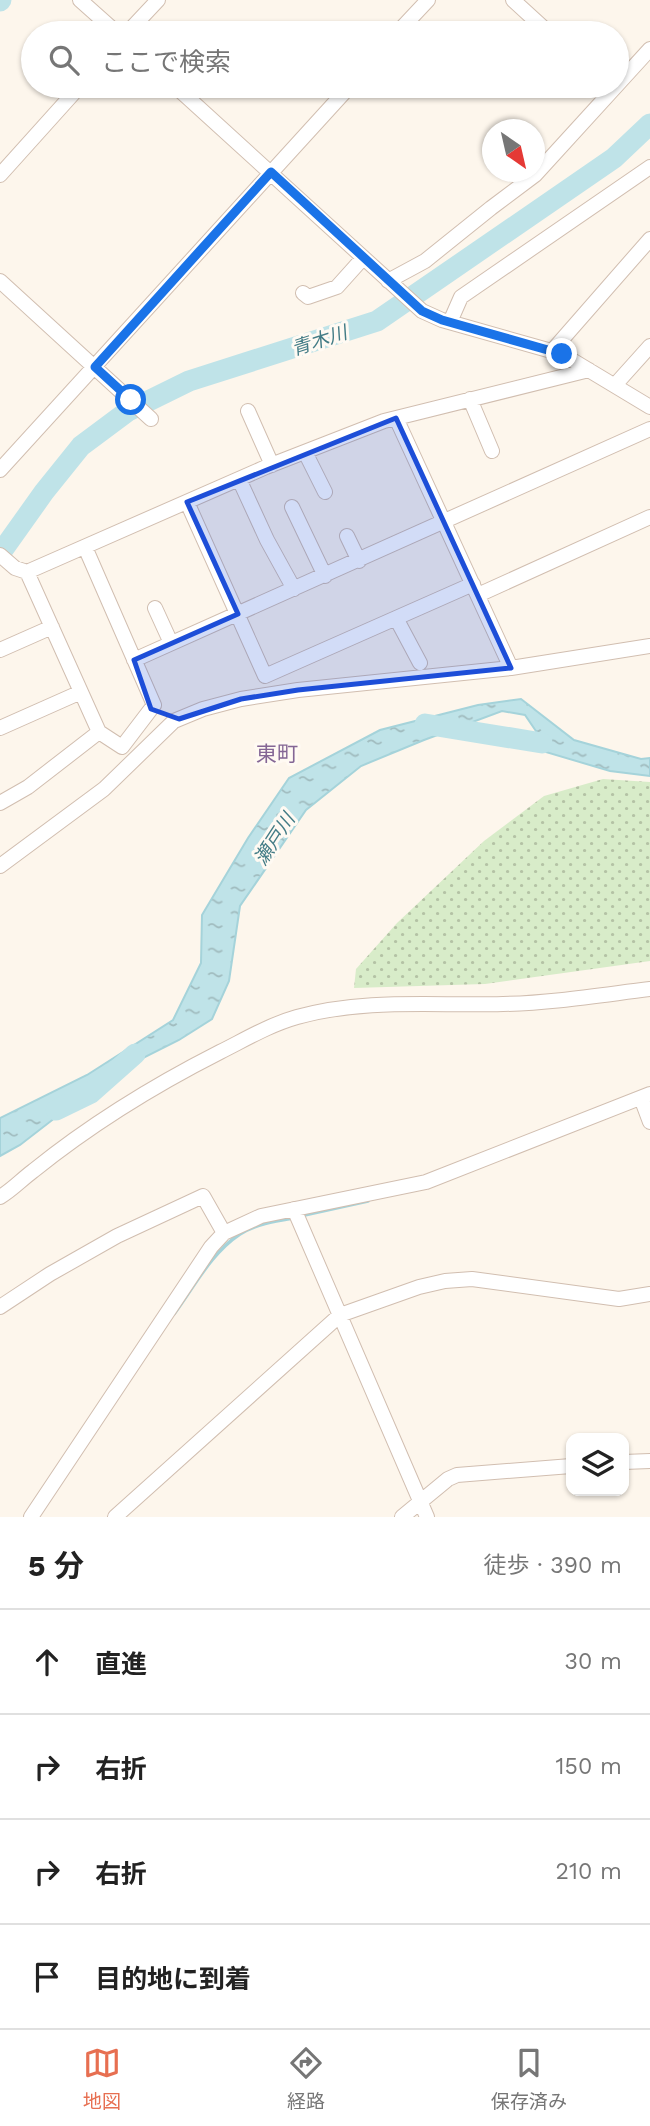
<!DOCTYPE html>
<html lang="ja">
<head>
<meta charset="utf-8">
<style>
  :root { --surface:#fff; --page:#f2f2f2; --text:#222; --muted:#767676; --line:#e0e0e0; --accent:#e76f51 }
  body { margin:0; font-family:"Work Sans","Noto Sans JP",sans-serif; background:var(--page); color:var(--text) }
  .controls { position:absolute; right:21px; bottom:21px; display:grid; overflow:hidden; border-radius:14px; box-shadow:0 2px 5px #0004 }
  .controls button { width:63px; height:63px; display:grid; place-items:center; padding:0; border:0; border-bottom:2px solid var(--line); background:var(--surface); color:var(--text); font:35px sans-serif }
  .compass { position:absolute; left:482px; top:119px; width:63px; height:63px; border-radius:50%; background:var(--surface); box-shadow:0 2px 5px #0004; rotate:146deg }
  .stop { position:absolute; width:21px; height:21px; margin:-16px; border:5px solid #1a73e8; border-radius:50%; background:#fff }
  .stop.end { background:#1a73e8; border-color:#fff; box-shadow:0 2px 7px #0008 }
  .list { margin:0; padding:0; list-style:none }
  h2 { display:flex; justify-content:space-between; align-items:center; height:91px; margin:0; padding:0 28px; font-size:30px }
  h2 small { font-size:23px; font-weight:400; color:var(--muted) }
  .list li { display:grid; grid-template-columns:46px 1fr auto; gap:21px; align-items:center; box-sizing:border-box; height:105px; padding:0 28px; border-top:2px solid var(--line) }
  .list b { display:block; font-size:26px; white-space:nowrap }
  .list em { font-size:23px; font-style:normal; color:var(--muted) }
  .icon { flex:none; width:38px; height:38px; fill:none; stroke:currentColor; stroke-width:2; stroke-linecap:round; stroke-linejoin:round }
  .map { position:relative; flex:none; width:650px; height:1517px; overflow:hidden }
  .search { position:absolute; background:var(--surface); box-shadow:0 2px 5px #0004; left:21px; right:21px; top:21px; height:77px; display:flex; align-items:center; gap:18px; box-sizing:border-box; padding:0 24px; border-radius:38px; color:var(--muted); font-size:26px }
  .sheet { height:511px; background:var(--surface) }
  nav { display:flex; justify-content:space-around; align-items:center; box-sizing:border-box; height:98px; border-top:2px solid var(--line); background:var(--surface); font-size:19px; color:var(--muted) }
  nav a { display:grid; justify-items:center; gap:4px }
  nav .on { color:var(--accent) }
  .map>svg:first-child { display:block }
  .grass { fill:url(#grass-dots) }
  .water { fill:url(#water-ripples); stroke:#a5d3da; stroke-width:2 }
  .lines { fill:none; stroke-linecap:round; stroke-linejoin:round }
  .stream { stroke:#a5d3da; stroke-width:3.5 }
  .river { stroke:#bfe3e8; stroke-width:21 }
  .minor-casing { stroke:#d1beb0; stroke-width:16 }
  .minor { stroke:#fff; stroke-width:14 }
  .route { stroke:#1a73e8; stroke-width:9 }
  .marked { fill:#1d4ed8; fill-opacity:0.2; stroke:#1d4ed8; stroke-width:5; stroke-linejoin:round }
  .labels { text-anchor:middle; stroke-width:6; stroke-linejoin:round; paint-order:stroke }
  .water-label { font-size:19px; font-style:italic; fill:#437c86; stroke:#fffaf3 }
  .quarter-label { font-size:21px; fill:#846695; stroke:#fffaf3 }
</style>
</head>
<body>
<div class="map">
<svg width="650" height="1517" viewBox="0 0 650 1517">
  <defs>
    <pattern id="grass-dots" width="8" height="8" patternUnits="userSpaceOnUse" patternTransform="scale(1.75)"><rect width="8" height="8" fill="#d8ecc9"/><path d="M2 2h.1M6 6h.1" fill="none" stroke="#b4c2a5" stroke-width="1.8" stroke-linecap="round"/></pattern>
    <pattern id="water-ripples" width="26" height="14" patternUnits="userSpaceOnUse" patternTransform="scale(1.75)"><rect width="26" height="14" fill="#bfe3e8"/><path d="M2 4q2-2 4 0t4 0M15 11q2-2 4 0t4 0" fill="none" stroke="#a0bbbe"/></pattern>
  </defs>
  <rect width="100%" height="100%" fill="#fdf6ec"/>
  <path class="grass" d="M 603,779 L 650,782 L 650,961 L 485,984 L 354,988 L 356,969 L 397,923 L 484,841 L 544,796 Z"/>
  <path class="water" d="M 521,699 L 574,740 L 641,759 L 650,758 L 650,776 L 610,771 L 502,739 L 540,737 L 525,715 L 502,711 L 424,740 L 361,766 L 306,810 L 240,906 L 229,981 L 212,1019 L 179,1040 L 113,1073 L 20,1145 L 0,1156 L 0,1118 L 87,1075 L 173,1020 L 201,963 L 202,915 L 248,838 L 289,778 L 380,730 L 478,705 Z"/>
  <g class="lines">
    <path class="stream" d="M 300,1216 L 368,1201
      M 174,1314 C 194,1287 211,1253 240,1234 C 256,1224 275,1221 293,1218"/>
    <path class="river" d="M 0,1 L 1,0
      M 0,554 L 44,492 L 81,446 L 128,411 L 189,381 L 377,321 L 614,158 L 650,124
      M 425,724 L 542,743
      M 56,1110 L 91,1093 L 135,1054"/>
    <g class="minor-casing">
      <path id="minor" d="M 80,0 L 117,33
        M 513,0 L 549,33
        M 127,33 L 158,0
        M 397,33 L 428,0
        M 175,86 L 422,311 L 442,320 L 562,354 L 650,407
        M 0,175 L 80,86
        M 0,281 L 151,419
        M 388,281 L 425,261 L 491,208 L 535,175 L 650,49
        M 303,293 L 308,297 L 337,287 L 363,258
        M 450,322 L 461,297 L 650,167
        M 552,351 L 650,239
        M 615,385 L 650,346
        M 470,399 L 492,451
        M 248,411 L 272,465
        M 396,418 L 511,668
        M 305,452 L 325,492
        M 0,470 L 350,86
        M 239,479 L 267,540 L 294,589
        M 187,502 L 265,676 L 473,584
        M 292,507 L 325,576
        M 347,536 L 359,561
        M 0,555 L 15,568 L 27,572 L 99,732 L 122,747 L 154,705 L 85,547
        M 27,572 L 266,467 L 384,421 L 589,370
        M 478,595 L 650,517
        M 155,608 L 171,643
        M 396,618 L 420,663
        M 0,650 L 52,627
        M 134,660 L 650,429
        M 0,728 L 81,692
        M 0,803 L 28,787 L 99,732
        M 0,866 L 104,789 L 174,721 L 203,709 L 241,699 L 298,690 L 511,668 L 650,646
        M 641,1098 L 650,1122
        M 0,1197 C 12,1190 21,1180 33,1171 C 90,1125 155,1085 220,1052 C 246,1039 269,1025 297,1017 C 365,998 434,1006 503,1004 C 552,1003 601,995 650,989
        M 294,1209 L 427,1517
        M 0,1307 L 50,1274 L 117,1236 L 203,1196 L 224,1233 L 261,1216 L 426,1182 L 650,1094
        M 624,1462 L 650,1461
        M 31,1517 L 211,1247 L 224,1233
        M 115,1517 L 340,1315 L 419,1287 L 445,1281 L 472,1279 L 619,1299 L 650,1294
        M 402,1517 L 448,1479 L 457,1475 L 571,1466"/>
    </g>
    <use href="#minor" class="minor"/>
  </g>
  <g class="lines">
    <path class="route" d="M 131,400 L 95,367 L 271,172 L 422,311 L 442,320 L 562,354"/>
  </g>
  <path class="marked" d="M 396,418 L 511,668 L 298,690 L 241,699 L 179,719 L 151,709 L 134,660 L 238,614 L 187,502 Z"/>
  <g class="labels">
    <g class="water-label">
      <text transform="translate(319 340) rotate(-18)" y="7">青木川</text>
      <text transform="translate(274 839) rotate(-57)" y="7">瀬戸川</text>
    </g>
    <g class="quarter-label">
      <text x="277" y="761">東町</text>
    </g>
  </g>
</svg>
<div class="controls">
<button><svg class="icon" aria-label="layers" viewBox="0 0 24 24"><path d="M12 4l9 5-9 5-9-5zM3 14l9 5 9-5"/></svg></button>
</div>
<svg class="compass" viewBox="-18 -18 36 36"><path d="M0-13l5 13h-10z" fill="#e53935"/><path d="M0 13l5-13h-10z" fill="#767676"/></svg>
<div class="stop" style="left:131px;top:400px"></div>
<div class="stop end" style="left:562px;top:354px"></div>
<div class="search"><svg class="icon" aria-label="search" viewBox="0 0 24 24"><circle cx="10" cy="10" r="6"/><path d="M15 15l6 6"/></svg>ここで検索</div>
</div>
<section class="sheet">
<h2>5 分<small>徒歩 · 390 m</small></h2>
<ul class="list">
<li><svg class="icon" aria-label="ahead" viewBox="0 0 24 24"><path d="M12 20V5M6 11l6-6 6 6"/></svg><div><b>直進</b></div><em>30 m</em></li>
<li><svg class="icon" aria-label="right" viewBox="0 0 24 24"><path d="M7 20v-9h11M14 6l5 5-5 5"/></svg><div><b>右折</b></div><em>150 m</em></li>
<li><svg class="icon" aria-label="right" viewBox="0 0 24 24"><path d="M7 20v-9h11M14 6l5 5-5 5"/></svg><div><b>右折</b></div><em>210 m</em></li>
<li><svg class="icon" aria-label="arrive" viewBox="0 0 24 24"><path d="M6 21V4h12l-3 4 3 4H6"/></svg><div><b>目的地に到着</b></div></li>
</ul>
</section>
<nav>
<a class="on"><svg class="icon" aria-label="map" viewBox="0 0 24 24"><path d="M3 6l6-2 6 2 6-2v14l-6 2-6-2-6 2zM9 4v14M15 6v14"/></svg>地図</a>
<a><svg class="icon" aria-label="directions" viewBox="0 0 24 24"><path d="M12 3l9 9-9 9-9-9zM9 14v-3h6M13 9l2 2-2 2"/></svg>経路</a>
<a><svg class="icon" aria-label="saved" viewBox="0 0 24 24"><path d="M7 4h10v16l-5-4-5 4z"/></svg>保存済み</a>
</nav>
</body>
</html>
